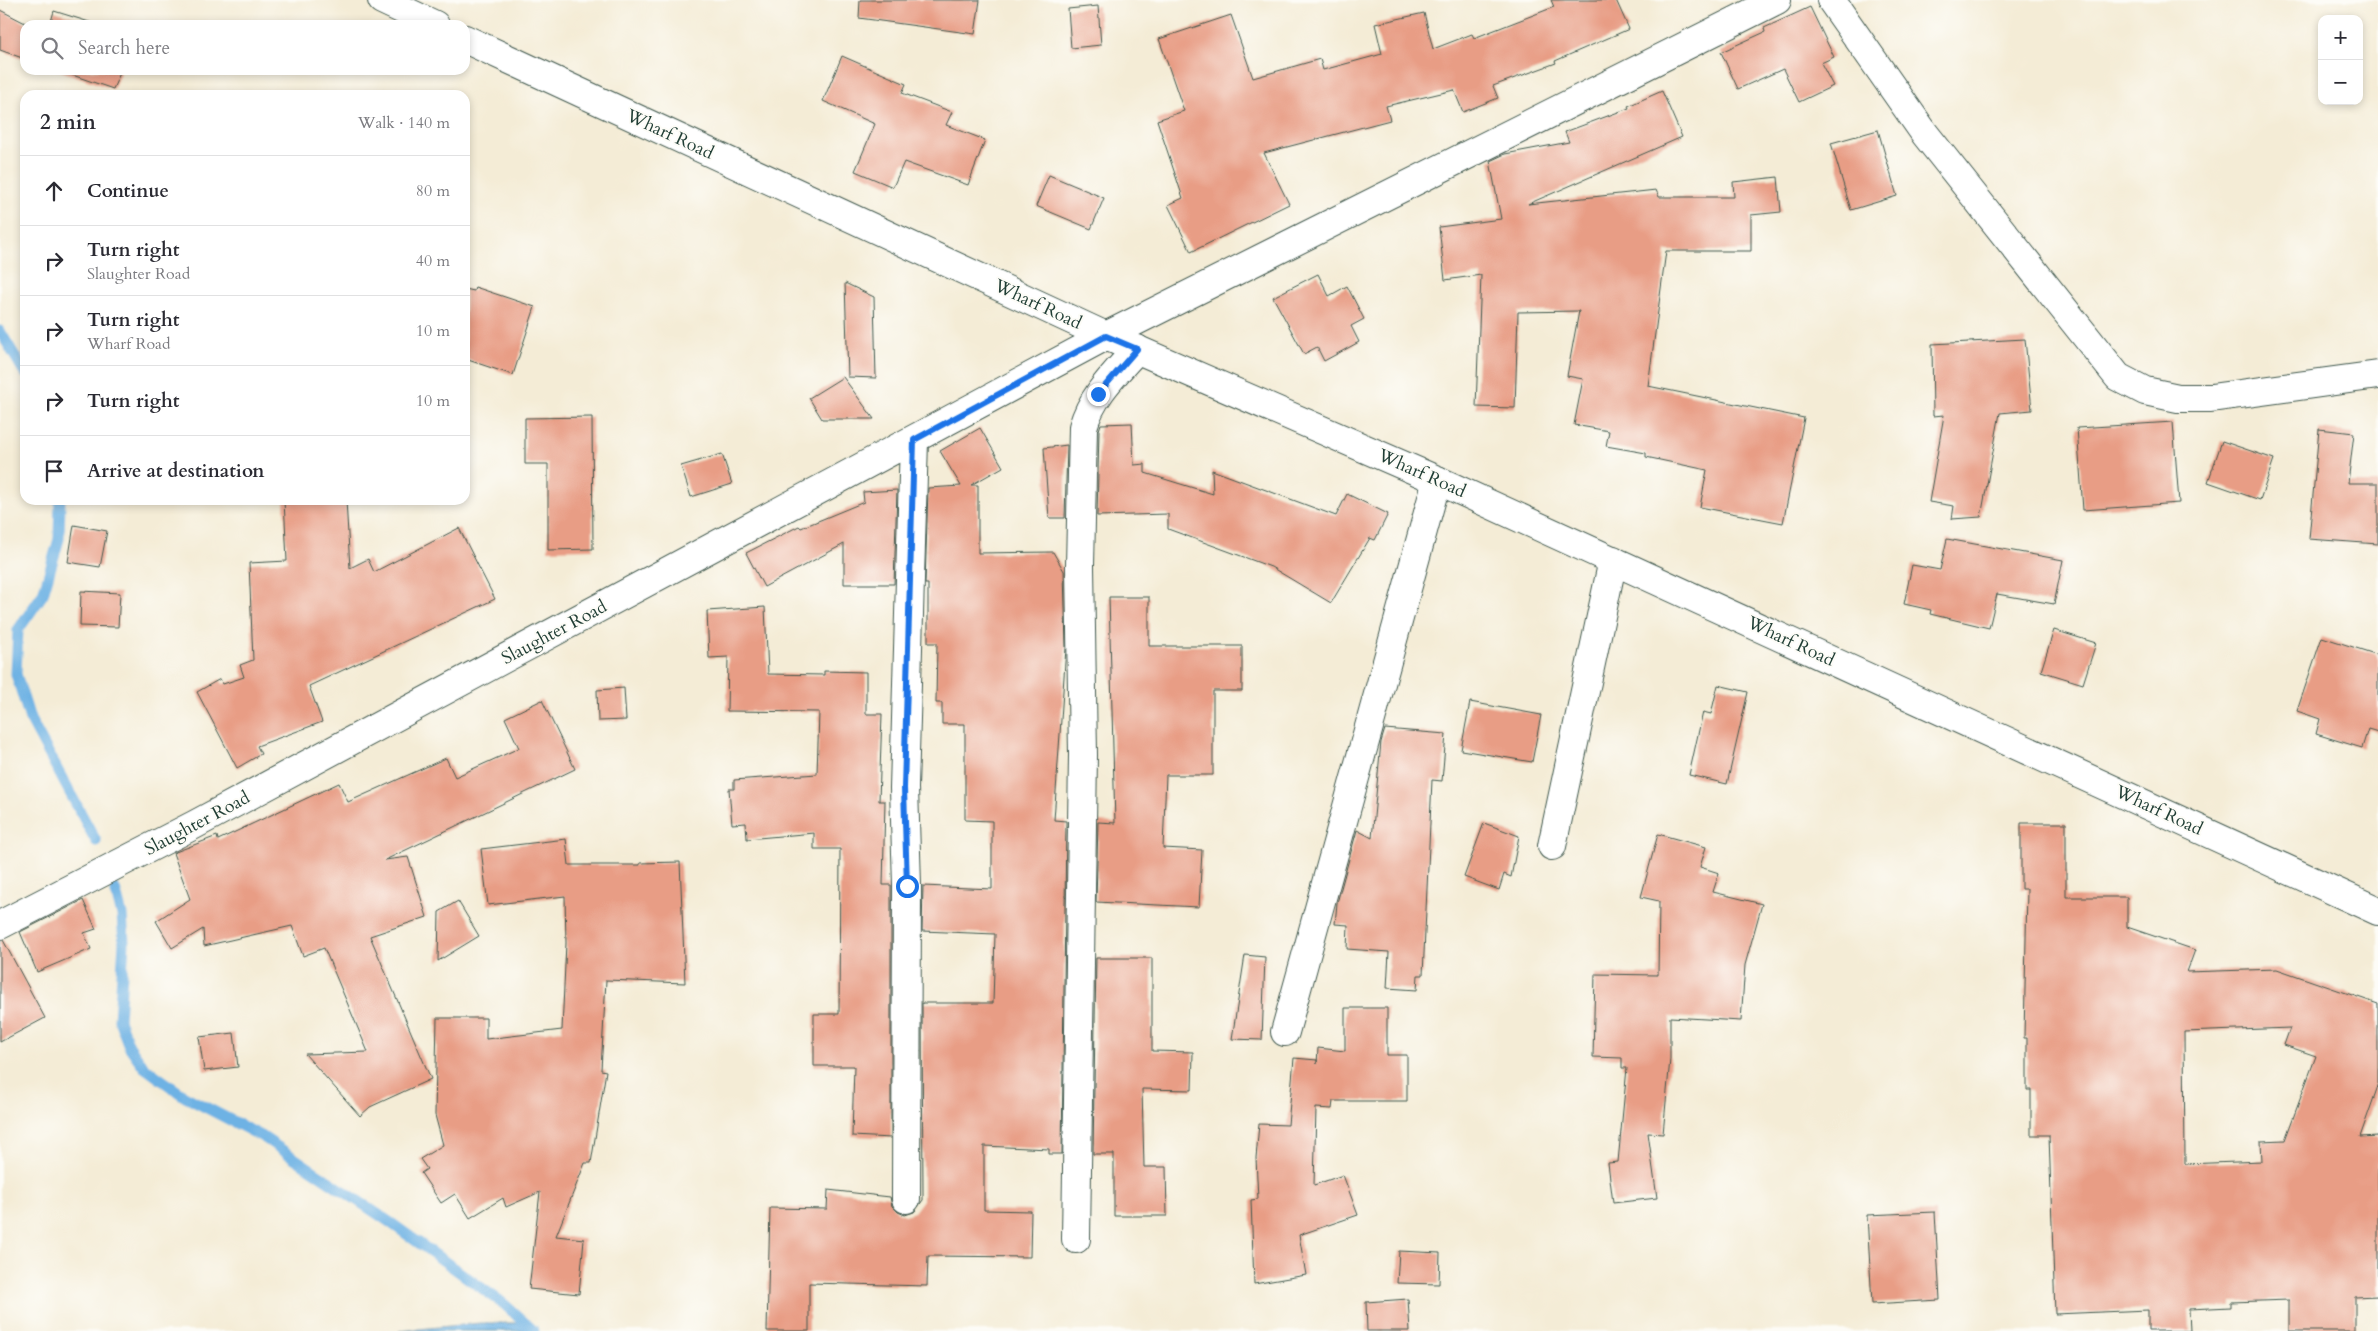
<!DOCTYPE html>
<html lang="en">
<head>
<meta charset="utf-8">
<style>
  :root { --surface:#fff; --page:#f2f2f3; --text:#2b2b33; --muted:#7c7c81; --line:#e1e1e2 }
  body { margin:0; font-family:Cardo,serif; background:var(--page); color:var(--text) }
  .controls { position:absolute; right:15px; top:15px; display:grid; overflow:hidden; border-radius:10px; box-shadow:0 2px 8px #0003 }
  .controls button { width:45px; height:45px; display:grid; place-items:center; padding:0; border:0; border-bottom:1px solid var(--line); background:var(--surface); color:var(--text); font:25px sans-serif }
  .stop { position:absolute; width:15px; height:15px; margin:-11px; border:4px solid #1a73e8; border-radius:50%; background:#fff }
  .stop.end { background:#1a73e8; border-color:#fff; box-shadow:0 1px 5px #0008 }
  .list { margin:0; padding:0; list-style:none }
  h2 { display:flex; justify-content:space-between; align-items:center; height:65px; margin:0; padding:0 20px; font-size:21px }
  h2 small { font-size:16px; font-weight:400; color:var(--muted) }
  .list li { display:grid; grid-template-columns:32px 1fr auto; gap:15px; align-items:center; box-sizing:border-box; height:70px; padding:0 20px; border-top:1px solid var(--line) }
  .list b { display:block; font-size:19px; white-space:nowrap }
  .list p { margin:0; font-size:16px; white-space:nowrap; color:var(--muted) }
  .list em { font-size:16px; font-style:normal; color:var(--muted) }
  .icon { flex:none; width:28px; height:28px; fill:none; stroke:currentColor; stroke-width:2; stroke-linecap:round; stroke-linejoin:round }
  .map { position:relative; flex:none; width:2378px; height:1331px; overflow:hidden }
  .search { position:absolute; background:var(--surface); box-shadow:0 2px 8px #0003; left:20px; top:20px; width:450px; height:55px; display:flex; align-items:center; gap:12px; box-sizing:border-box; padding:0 18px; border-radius:15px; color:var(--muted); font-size:19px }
  .panel { position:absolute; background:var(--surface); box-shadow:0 2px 8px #0003; left:20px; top:90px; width:450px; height:415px; border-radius:15px }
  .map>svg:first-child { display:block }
  .water { fill:#6eb2e4; stroke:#46788c }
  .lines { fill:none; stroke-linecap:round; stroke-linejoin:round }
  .stream { stroke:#6eb2e4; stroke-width:11 }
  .building { fill:#e89d85; fill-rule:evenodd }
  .minor-casing { stroke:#3f574c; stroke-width:30 }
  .major-casing { stroke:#3f574c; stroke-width:30 }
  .minor { stroke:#fff; stroke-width:28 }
  .major { stroke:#fff; stroke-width:28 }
  .route { stroke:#1a73e8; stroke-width:6 }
  .labels { text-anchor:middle; stroke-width:4; stroke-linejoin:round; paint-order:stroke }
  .street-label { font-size:18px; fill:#1f3d34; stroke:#fdfcf7 }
</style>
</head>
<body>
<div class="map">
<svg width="2378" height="1331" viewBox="0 0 2378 1331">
  <rect width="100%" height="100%" fill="#fdfcf7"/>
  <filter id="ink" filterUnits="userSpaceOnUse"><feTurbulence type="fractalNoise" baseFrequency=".02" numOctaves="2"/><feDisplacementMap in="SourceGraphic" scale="10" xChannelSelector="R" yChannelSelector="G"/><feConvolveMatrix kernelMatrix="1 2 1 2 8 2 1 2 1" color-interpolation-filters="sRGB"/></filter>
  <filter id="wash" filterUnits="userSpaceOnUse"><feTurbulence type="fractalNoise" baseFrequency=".0096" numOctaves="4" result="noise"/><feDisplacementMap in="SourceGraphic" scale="20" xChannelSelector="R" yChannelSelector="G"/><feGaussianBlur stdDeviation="1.12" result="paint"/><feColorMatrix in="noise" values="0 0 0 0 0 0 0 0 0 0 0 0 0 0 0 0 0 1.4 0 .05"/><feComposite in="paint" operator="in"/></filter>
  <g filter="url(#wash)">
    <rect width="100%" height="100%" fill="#f4ecd6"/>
    <path class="water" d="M 480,1323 L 525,1323 L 534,1331 L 399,1331 Z"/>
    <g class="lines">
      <path class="stream" d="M 0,331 L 25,373
        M 60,500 L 59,539 L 43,594 L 18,630 L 16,674 L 30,719 L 96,841
        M 115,889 L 122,915 L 124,943 L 119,1020 L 129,1046 L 144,1067 L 184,1096 L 263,1137 L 391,1223 L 504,1304 L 534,1331"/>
    </g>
    <g id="blocks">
      <path class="building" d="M 860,0 L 980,0 L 975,34 L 859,18 Z
        M 1551,0 L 1616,0 L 1629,29 L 1555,61 L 1556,63 L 1493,86 L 1498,98 L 1463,112 L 1454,90 L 1386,106 L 1390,120 L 1264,153 L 1289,204 L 1191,252 L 1168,205 L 1183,198 L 1157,120 L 1184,111 L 1159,39 L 1231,15 L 1253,78 L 1320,59 L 1323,70 L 1382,54 L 1375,24 L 1424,13 L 1433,49 L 1472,34 L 1474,38 L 1554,7 Z
        M 1098,6 L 1101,45 L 1071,48 L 1068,9 Z
        M 1810,7 L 1834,57 L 1821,63 L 1833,86 L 1799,102 L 1783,69 L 1738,89 L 1721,52 L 1765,32 L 1764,28 Z
        M 0,10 L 29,25 L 25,25 L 25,59 L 0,50 Z
        M 54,11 L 99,25 L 50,25 Z
        M 842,56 L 906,84 L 902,93 L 952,112 L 946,125 L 985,140 L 968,185 L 904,162 L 893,187 L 855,171 L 875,124 L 823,101 Z
        M 58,70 L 114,70 L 120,73 L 113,89 Z
        M 1662,91 L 1682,137 L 1528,204 L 1656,190 L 1659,197 L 1734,197 L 1733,182 L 1778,177 L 1781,212 L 1751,215 L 1751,251 L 1666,251 L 1648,386 L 1804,418 L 1783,523 L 1700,507 L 1707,470 L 1646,457 L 1646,453 L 1606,446 L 1609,431 L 1574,425 L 1583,379 L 1567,376 L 1579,311 L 1518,312 L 1515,408 L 1476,407 L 1481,275 L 1445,280 L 1439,227 L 1501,219 L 1490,161 L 1505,154 L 1569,142 L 1565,132 L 1629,108 L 1628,106 Z
        M 1878,130 L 1897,196 L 1851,210 L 1831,143 Z
        M 1049,175 L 1104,198 L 1091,229 L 1036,206 Z
        M 1318,274 L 1329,296 L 1347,286 L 1364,319 L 1351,326 L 1359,342 L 1324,361 L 1317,347 L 1304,354 L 1273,297 Z
        M 845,283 L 874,297 L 876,378 L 848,377 Z
        M 475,287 L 535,307 L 513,375 L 465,359 L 465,289 L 474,291 Z
        M 2025,339 L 2032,410 L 2000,413 L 1981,517 L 1952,519 L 1954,506 L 1929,502 L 1944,415 L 1933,416 L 1932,344 Z
        M 843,377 L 874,419 L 822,419 L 809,398 Z
        M 592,417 L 593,549 L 548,550 L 548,464 L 525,464 L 525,418 Z
        M 2173,422 L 2179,503 L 2083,510 L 2077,428 Z
        M 1132,423 L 1134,465 L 1145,464 L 1145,473 L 1213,494 L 1212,470 L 1336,516 L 1347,494 L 1388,514 L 1375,540 L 1370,538 L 1331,603 L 1271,567 L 1168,529 L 1168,514 L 1097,516 L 1099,430 L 1101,424 Z
        M 980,428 L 1003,467 L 971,485 L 978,485 L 978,553 L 1053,552 L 1064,571 L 1066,648 L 1054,820 L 1066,821 L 1062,1154 L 1049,1154 L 1049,1149 L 984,1146 L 984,1210 L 1031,1211 L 1030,1257 L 928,1256 L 927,1286 L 809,1283 L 809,1331 L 767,1331 L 770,1208 L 827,1209 L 828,1190 L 890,1197 L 892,1206 L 898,1212 L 905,1215 L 914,1212 L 923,1200 L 922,1003 L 993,1003 L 995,934 L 922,931 L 923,886 L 992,889 L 992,821 L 965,820 L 965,724 L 942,724 L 942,703 L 936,703 L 937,643 L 928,643 L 928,584 L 925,584 L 928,488 L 961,486 L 940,451 Z
        M 2319,429 L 2354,433 L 2348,483 L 2378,483 L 2378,544 L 2309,539 Z
        M 2222,441 L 2274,459 L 2260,500 L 2208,482 Z
        M 1067,445 L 1065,518 L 1049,518 L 1044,448 Z
        M 722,454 L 732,484 L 691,497 L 681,466 Z
        M 897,490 L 894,584 L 844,584 L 844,544 L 764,587 L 746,553 L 799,526 L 801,528 L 864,502 L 863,492 Z
        M 284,500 L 346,500 L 350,568 L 368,559 L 374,572 L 459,528 L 495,599 L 309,686 L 322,722 L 257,746 L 261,754 L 237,768 L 197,692 L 220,679 L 223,684 L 244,677 L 240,665 L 253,660 L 249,563 L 287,561 Z
        M 74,525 L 107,531 L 100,567 L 68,562 Z
        M 1947,539 L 2063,560 L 2054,604 L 1997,594 L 1989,628 L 1930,614 L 1931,610 L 1904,604 L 1912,565 L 1940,570 Z
        M 81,591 L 120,593 L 118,627 L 80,626 Z
        M 1109,597 L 1149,597 L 1149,646 L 1242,646 L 1242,691 L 1213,691 L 1213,775 L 1166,775 L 1163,848 L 1202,850 L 1199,907 L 1096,902 L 1098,822 L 1115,823 Z
        M 765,607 L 768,674 L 824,675 L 824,671 L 866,672 L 866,714 L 882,714 L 879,801 L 885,801 L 883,885 L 891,885 L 891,1138 L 852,1136 L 854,1066 L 814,1066 L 814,1014 L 839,1014 L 840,849 L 814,849 L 814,833 L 747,839 L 746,823 L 732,824 L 729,789 L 734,789 L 734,780 L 817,774 L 819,712 L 727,711 L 728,657 L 709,658 L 707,611 Z
        M 2054,630 L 2096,643 L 2083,684 L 2041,671 Z
        M 2322,637 L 2378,655 L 2378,732 L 2368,729 L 2362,748 L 2316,734 L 2320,719 L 2297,711 Z
        M 1718,685 L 1748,692 L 1727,784 L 1689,775 L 1703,712 L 1711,714 Z
        M 624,688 L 626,720 L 598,721 L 597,690 Z
        M 542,700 L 575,769 L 385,860 L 408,857 L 427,917 L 370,936 L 431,1079 L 370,1107 L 360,1116 L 305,1054 L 368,1052 L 324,948 L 303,956 L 292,926 L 204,946 L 203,929 L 172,948 L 156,921 L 190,899 L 173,853 L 217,836 L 218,840 L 339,783 L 348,802 L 446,758 L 455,777 L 519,748 L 505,718 Z
        M 1470,702 L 1541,715 L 1532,762 L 1461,750 Z
        M 1385,729 L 1446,734 L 1442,781 L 1432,780 L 1423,975 L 1418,975 L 1417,990 L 1387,988 L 1389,952 L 1347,949 L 1348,925 L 1335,924 L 1337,903 L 1357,830 L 1372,838 L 1381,742 Z
        M 1484,823 L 1519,836 L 1511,877 L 1504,874 L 1499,890 L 1464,877 Z
        M 2021,823 L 2066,823 L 2066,897 L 2127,897 L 2127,927 L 2195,950 L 2187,972 L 2277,969 L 2378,1004 L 2378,1086 L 2360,1137 L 2378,1136 L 2378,1296 L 2355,1297 L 2355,1331 L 2289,1331 L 2289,1300 L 2231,1302 L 2231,1307 L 2189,1309 L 2190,1331 L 2148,1331 L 2148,1310 L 2055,1314 L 2049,1135 L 2031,1135 L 2031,1090 L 2027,1090 L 2027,1038 L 2024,1038 L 2027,889 L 2021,889 ZM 2290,1028 L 2284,1045 L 2316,1056 L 2285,1140 L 2261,1141 L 2262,1161 L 2185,1164 L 2184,1032 Z
        M 1658,834 L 1706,847 L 1700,867 L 1719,873 L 1713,892 L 1762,904 L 1745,965 L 1741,1021 L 1670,1017 L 1670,1059 L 1663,1134 L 1648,1133 L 1657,1198 L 1613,1203 L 1608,1163 L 1618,1162 L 1627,1068 L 1622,1068 L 1622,1058 L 1593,1057 L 1595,974 L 1658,975 L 1659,901 L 1641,897 Z
        M 566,839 L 569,865 L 640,865 L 640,863 L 680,862 L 685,983 L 606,980 L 601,1070 L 606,1071 L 591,1163 L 585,1163 L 556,1236 L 584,1239 L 579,1294 L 529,1289 L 540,1192 L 506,1207 L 503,1198 L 470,1218 L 455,1194 L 441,1203 L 421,1173 L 427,1169 L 420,1159 L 443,1145 L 435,1115 L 437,1018 L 486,1018 L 486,1039 L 562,1030 L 566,943 L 565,896 L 488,905 L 481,849 Z
        M 83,900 L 96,929 L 84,933 L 91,949 L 37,972 L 20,932 Z
        M 458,901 L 479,936 L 438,961 L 439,912 Z
        M 3,940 L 45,1018 L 0,1042 L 0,941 Z
        M 1245,955 L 1265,957 L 1262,1040 L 1232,1039 Z
        M 1096,958 L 1152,958 L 1152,1051 L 1193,1052 L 1192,1090 L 1142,1089 L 1144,1167 L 1166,1167 L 1167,1216 L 1114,1216 L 1114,1154 L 1093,1154 Z
        M 1345,1008 L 1387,1008 L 1387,1055 L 1407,1055 L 1407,1101 L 1333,1101 L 1332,1109 L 1316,1108 L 1314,1185 L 1343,1175 L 1358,1215 L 1299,1235 L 1306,1275 L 1254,1284 L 1251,1200 L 1258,1199 L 1256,1158 L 1259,1124 L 1288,1125 L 1294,1058 L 1317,1060 L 1317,1064 L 1318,1048 L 1345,1051 Z
        M 234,1033 L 238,1067 L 204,1071 L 199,1037 Z
        M 1935,1212 L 1940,1300 L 1872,1304 L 1867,1215 Z
        M 1399,1251 L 1440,1253 L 1439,1284 L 1397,1283 Z
        M 1408,1299 L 1410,1331 L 1367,1331 L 1366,1302 Z"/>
    </g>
  </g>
  <g filter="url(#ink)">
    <use href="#blocks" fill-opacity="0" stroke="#3f574c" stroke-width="1"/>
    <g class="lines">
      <g class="minor-casing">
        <path id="minor" d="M 1831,0 L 1925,134 L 2118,377 L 2145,391 L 2178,398 L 2211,398 L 2378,375
          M 1552,846 L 1613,560
          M 0,925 L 194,825 L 1106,336 L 1777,0
          M 1285,1032 L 1437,480
          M 906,1199 L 907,885 L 904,788 L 914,440
          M 1076,1239 L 1083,755 L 1080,566 L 1083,427 C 1092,395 1116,373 1137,349"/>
      </g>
      <g class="major-casing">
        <path id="major" d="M 382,0 L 435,25
          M 465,39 L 1106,336 L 1437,480 L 2378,911"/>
      </g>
      <use href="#minor" class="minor"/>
      <use href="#major" class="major"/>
    </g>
  </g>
  <g class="lines" filter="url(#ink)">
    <path class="route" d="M 907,886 L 904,788 L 914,440 L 1106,336 L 1137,349 L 1098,394"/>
  </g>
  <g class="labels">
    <g class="street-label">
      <text transform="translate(670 134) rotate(25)" y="6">Wharf Road</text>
      <text transform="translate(1038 304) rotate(25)" y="6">Wharf Road</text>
      <text transform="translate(1422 473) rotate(24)" y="6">Wharf Road</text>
      <text transform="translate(554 632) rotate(-28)" y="6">Slaughter Road</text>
      <text transform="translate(1791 641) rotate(25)" y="6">Wharf Road</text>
      <text transform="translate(2159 810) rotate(25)" y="6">Wharf Road</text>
      <text transform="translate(197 823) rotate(-28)" y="6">Slaughter Road</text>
    </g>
  </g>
</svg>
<div class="controls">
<button>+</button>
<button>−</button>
</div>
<div class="stop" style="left:907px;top:886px"></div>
<div class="stop end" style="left:1098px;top:394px"></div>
<div class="search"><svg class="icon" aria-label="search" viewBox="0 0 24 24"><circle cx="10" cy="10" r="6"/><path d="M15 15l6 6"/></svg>Search here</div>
<section class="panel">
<h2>2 min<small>Walk · 140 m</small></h2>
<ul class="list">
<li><svg class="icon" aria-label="ahead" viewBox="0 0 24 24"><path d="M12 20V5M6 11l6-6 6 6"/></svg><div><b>Continue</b></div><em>80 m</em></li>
<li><svg class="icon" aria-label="right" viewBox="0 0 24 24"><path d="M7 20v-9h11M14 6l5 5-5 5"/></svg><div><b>Turn right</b><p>Slaughter Road</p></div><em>40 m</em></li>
<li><svg class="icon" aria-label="right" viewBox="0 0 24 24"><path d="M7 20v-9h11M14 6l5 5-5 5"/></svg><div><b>Turn right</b><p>Wharf Road</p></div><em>10 m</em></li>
<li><svg class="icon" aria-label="right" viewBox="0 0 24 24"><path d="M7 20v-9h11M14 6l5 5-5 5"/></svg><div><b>Turn right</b></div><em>10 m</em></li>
<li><svg class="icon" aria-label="arrive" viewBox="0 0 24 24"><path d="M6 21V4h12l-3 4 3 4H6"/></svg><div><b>Arrive at destination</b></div></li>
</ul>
</section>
</div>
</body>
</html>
